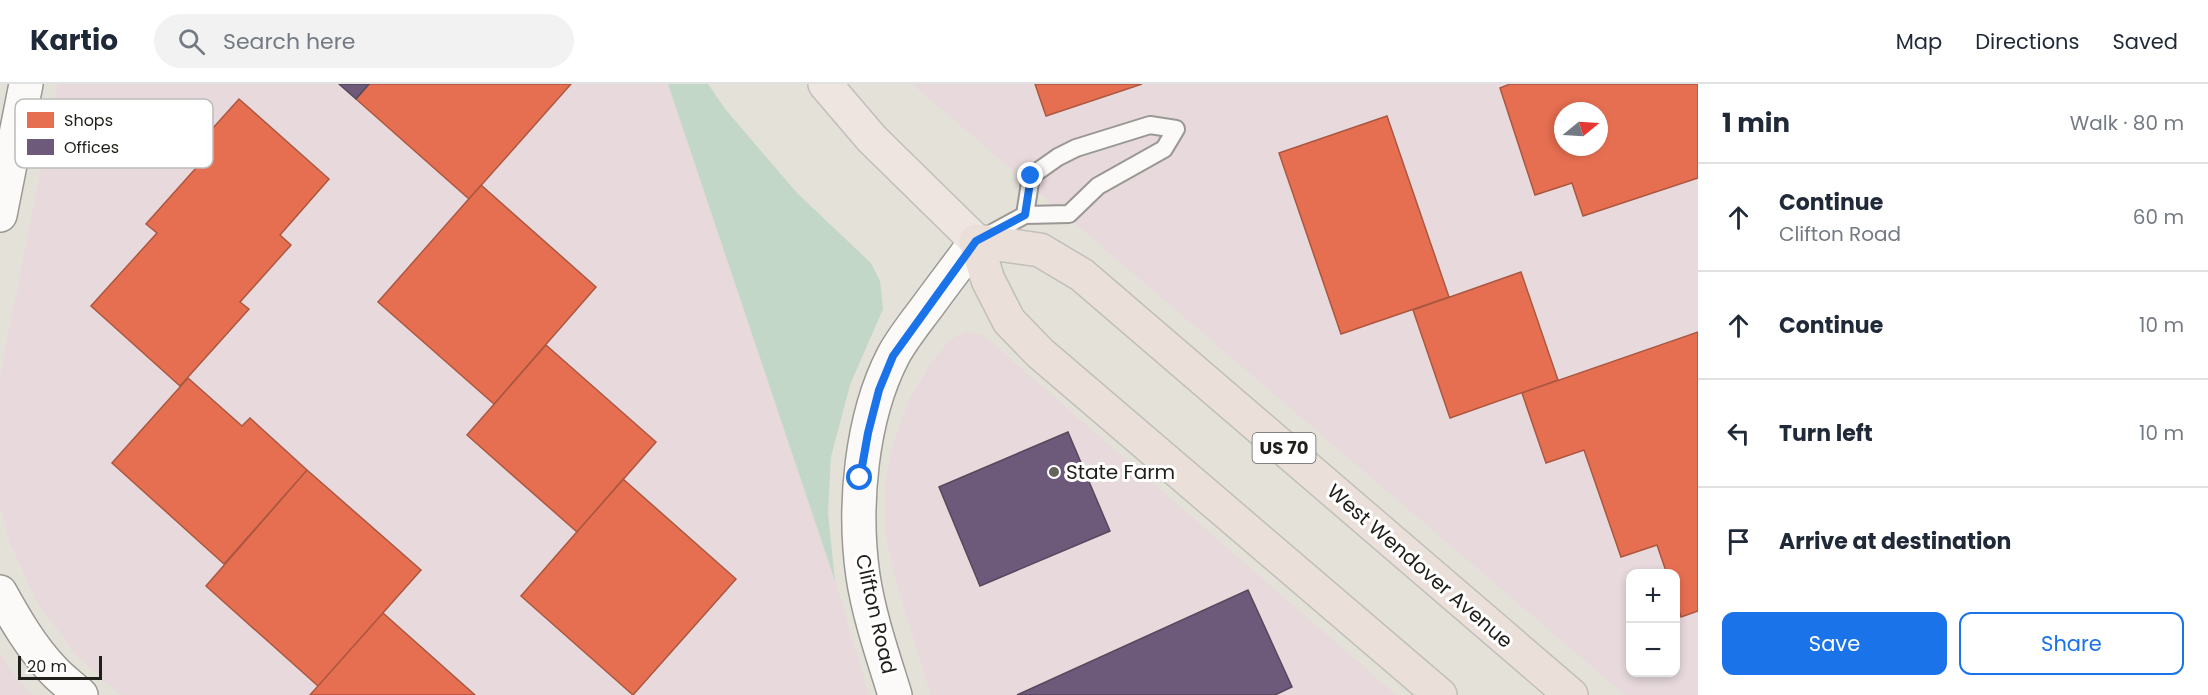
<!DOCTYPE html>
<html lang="en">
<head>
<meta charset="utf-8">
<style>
  :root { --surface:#fff; --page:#f2f2f3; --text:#1f2937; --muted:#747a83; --line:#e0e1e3; --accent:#1a73e8 }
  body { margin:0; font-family:Poppins,sans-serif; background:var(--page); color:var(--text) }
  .controls { position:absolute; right:18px; bottom:18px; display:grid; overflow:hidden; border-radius:12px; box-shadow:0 3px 9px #0003 }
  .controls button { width:54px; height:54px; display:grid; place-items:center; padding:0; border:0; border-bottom:2px solid var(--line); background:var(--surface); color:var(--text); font:30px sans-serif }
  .compass { position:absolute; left:1554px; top:18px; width:54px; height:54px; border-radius:50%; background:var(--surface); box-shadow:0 3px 9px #0003; rotate:72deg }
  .scale { position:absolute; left:18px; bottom:15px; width:84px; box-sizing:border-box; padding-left:6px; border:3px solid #201f1a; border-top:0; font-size:16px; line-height:21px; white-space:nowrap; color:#201f1a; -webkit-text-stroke:4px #fff; paint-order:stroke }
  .stop { position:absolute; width:18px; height:18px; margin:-14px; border:4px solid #1a73e8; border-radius:50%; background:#fff }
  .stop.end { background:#1a73e8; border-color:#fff; box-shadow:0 2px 6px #0008 }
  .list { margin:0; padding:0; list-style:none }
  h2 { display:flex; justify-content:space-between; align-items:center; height:78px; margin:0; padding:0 24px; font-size:26px }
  h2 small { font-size:20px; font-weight:400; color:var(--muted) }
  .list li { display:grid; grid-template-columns:39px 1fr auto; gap:18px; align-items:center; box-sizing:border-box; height:108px; padding:0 24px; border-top:2px solid var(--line) }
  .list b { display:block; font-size:22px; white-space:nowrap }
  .list p { margin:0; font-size:20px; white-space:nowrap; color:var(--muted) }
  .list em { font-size:20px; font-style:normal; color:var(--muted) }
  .actions { display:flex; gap:12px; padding:18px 24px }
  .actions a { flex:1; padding:14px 0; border:2px solid var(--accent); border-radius:12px; text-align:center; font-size:21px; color:var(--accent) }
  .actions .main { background:var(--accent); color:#fff }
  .icon { flex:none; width:33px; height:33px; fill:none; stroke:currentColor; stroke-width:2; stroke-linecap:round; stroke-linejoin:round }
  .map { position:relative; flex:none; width:1698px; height:611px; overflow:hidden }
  header { display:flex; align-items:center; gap:36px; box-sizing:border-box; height:84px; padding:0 30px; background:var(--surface); border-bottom:2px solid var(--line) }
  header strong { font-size:28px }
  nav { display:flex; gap:33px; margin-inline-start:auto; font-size:21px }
  .search { width:420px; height:54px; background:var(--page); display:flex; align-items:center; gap:15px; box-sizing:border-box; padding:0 21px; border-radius:33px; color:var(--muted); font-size:22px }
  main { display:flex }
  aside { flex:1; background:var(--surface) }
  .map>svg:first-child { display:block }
  .commercial { fill:#e7d9dc; fill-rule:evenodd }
  .green { fill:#c3d7c8 }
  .shops { fill:#e76f51; stroke:#ab5740; stroke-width:1.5; fill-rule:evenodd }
  .offices { fill:#6d597a; stroke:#56485d; stroke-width:1.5 }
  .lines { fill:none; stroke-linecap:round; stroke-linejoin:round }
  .service-casing { stroke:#9a9892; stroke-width:20 }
  .minor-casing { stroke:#9a9892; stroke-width:36 }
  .tertiary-casing { stroke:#9a9892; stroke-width:36 }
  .trunk-casing { stroke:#c0bfbb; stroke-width:36 }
  .motorway-casing { stroke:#c0bfbb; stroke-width:36 }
  .service { stroke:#fbfaf9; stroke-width:16 }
  .minor { stroke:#fbfaf9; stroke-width:33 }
  .tertiary { stroke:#fbfaf9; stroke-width:33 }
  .trunk { stroke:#eee4e0; stroke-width:33 }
  .motorway { stroke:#eadfd9; stroke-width:33 }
  .route { stroke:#1a73e8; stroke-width:8 }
  .poi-dot { fill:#65635d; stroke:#fff; stroke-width:2 }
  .labels { text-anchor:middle; stroke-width:6; stroke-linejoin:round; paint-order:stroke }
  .shield { fill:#fff; stroke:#63625f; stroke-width:1.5 }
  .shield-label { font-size:18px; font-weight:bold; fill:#201f1a }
  .poi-label { font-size:20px; fill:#201f1a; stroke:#fff; text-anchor:start }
  .street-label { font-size:20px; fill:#201f1a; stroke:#fff }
  .key { fill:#fff; stroke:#bcbcba; stroke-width:1.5 }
  .key-label { font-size:16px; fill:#201f1a }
</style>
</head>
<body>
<header>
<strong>Kartio</strong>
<div class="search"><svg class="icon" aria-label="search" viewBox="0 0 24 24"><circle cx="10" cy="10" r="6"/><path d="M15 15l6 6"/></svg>Search here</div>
<nav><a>Map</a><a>Directions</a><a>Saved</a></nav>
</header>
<main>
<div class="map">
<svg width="1698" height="611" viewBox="0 0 1698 611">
  <rect width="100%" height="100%" fill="#e4e1d9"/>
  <path class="commercial" d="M 58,0 L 668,0 L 835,497 L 869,611 L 120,611 L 78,573 L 38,520 L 9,457 L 0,423 L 0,292 Z
    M 912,0 L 1698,0 L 1698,611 L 1625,611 ZM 1563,27 L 1599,27 L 1599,63 L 1563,63 ZM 1630,490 L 1676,490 L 1676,588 L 1630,588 Z
    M 966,248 L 983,251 L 1396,611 L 931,611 L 897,501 L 885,448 L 885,399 L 894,357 L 909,316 L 931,279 L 951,255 Z
    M 0,569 L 10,585 L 32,611 L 0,611 Z"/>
  <path class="green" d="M 668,0 L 708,0 L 726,26 L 797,109 L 871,179 L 880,197 L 883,225 L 850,301 L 831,373 L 828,429 L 835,497 Z"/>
  <path class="shops" d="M 369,0 L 571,0 L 469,115 L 356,15 Z
    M 1035,0 L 1142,0 L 1046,32 Z
    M 1510,0 L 1698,0 L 1698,94 L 1583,132 L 1572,99 L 1535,111 L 1500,4 ZM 1563,27 L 1599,27 L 1599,63 L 1563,63 Z
    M 239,15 L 329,95 L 280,151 L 291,161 L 240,218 L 249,225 L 180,302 L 91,222 L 157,149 L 146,140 L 196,84 L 186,74 Z
    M 1387,32 L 1449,213 L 1341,250 L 1279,69 Z
    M 481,101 L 596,203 L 494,320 L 378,218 Z
    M 1521,188 L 1558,296 L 1450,334 L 1413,226 Z
    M 1698,248 L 1698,527 L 1681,533 L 1676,516 L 1676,490 L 1667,490 L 1657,461 L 1621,473 L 1584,366 L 1546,379 L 1522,309 Z
    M 546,261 L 656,358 L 577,448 L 467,351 Z
    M 188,294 L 242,342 L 250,334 L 307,386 L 224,480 L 112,379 Z
    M 307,386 L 421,486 L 318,602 L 206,502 Z
    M 623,395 L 736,495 L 633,611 L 521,512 Z
    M 383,529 L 475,611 L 310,611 Z"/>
  <path class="offices" d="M 339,0 L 369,0 L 356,15 Z
    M 1068,348 L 1110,447 L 980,502 L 939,403 Z
    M 1248,506 L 1292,603 L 1275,611 L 1017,611 Z"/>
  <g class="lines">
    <g class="service-casing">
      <path id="service" d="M 1150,41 L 1176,45 L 1164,65 L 1098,102 L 1069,130 L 1025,131 L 1031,92 L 1058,73 L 1076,64 Z
        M 981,155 L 1025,131"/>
    </g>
    <g class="minor-casing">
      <path id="minor" d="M 0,131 L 26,0
        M 0,508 C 15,535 31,563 53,586 C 61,595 72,603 81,611"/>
    </g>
    <g class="tertiary-casing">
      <path id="tertiary" d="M 895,611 C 883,572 869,532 863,492 C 853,423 861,334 893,272 C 902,255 915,239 927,223 C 943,201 960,179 976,157"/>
    </g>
    <g class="trunk-casing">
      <path id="trunk" d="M 825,0 L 872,55 L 976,157"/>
    </g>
    <g class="motorway-casing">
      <path id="motorway" d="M 1440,611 L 1040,269 L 1009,237 L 988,196 L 976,157 L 1040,166 L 1082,191 L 1571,611"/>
    </g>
    <use href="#service" class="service"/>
    <use href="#minor" class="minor"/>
    <use href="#tertiary" class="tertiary"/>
    <use href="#trunk" class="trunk"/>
    <use href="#motorway" class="motorway"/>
  </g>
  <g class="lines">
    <path class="route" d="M 860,394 L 868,349 L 879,306 L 893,272 L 976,157 L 1025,131 L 1031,92"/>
  </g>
  <circle class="poi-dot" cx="1054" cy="388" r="6"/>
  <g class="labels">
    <rect class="shield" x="1252.5" y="349" width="63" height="30" rx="4.5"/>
    <g class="shield-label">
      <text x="1284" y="370">US 70</text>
    </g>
    <g class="poi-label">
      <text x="1066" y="395">State Farm</text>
    </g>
    <g class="street-label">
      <text transform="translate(1420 482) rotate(41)" y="7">West Wendover Avenue</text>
      <text transform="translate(876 530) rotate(77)" y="7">Clifton Road</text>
    </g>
  </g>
  <rect x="15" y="15" width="198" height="69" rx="9" class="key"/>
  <rect x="27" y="28" width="27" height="16" fill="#e76f51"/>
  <rect x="27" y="55" width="27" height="16" fill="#6d597a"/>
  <g class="key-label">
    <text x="64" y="42">Shops</text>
    <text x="64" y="69">Offices</text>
  </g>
</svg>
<div class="controls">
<button>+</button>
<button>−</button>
</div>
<svg class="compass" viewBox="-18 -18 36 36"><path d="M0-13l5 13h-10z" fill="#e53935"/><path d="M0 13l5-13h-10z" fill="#747a83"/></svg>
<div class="scale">20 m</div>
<div class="stop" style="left:860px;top:394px"></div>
<div class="stop end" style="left:1031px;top:92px"></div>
</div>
<aside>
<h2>1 min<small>Walk · 80 m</small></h2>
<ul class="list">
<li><svg class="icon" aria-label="ahead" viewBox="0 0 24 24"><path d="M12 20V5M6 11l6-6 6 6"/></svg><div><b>Continue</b><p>Clifton Road</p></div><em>60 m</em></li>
<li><svg class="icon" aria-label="ahead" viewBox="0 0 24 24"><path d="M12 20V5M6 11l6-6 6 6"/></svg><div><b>Continue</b></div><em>10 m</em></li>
<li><svg class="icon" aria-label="left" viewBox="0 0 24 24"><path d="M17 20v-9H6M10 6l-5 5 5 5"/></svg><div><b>Turn left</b></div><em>10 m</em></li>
<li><svg class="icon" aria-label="arrive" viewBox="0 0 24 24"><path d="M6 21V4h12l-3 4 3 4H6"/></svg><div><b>Arrive at destination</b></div></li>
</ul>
<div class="actions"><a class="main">Save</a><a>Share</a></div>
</aside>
</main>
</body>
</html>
